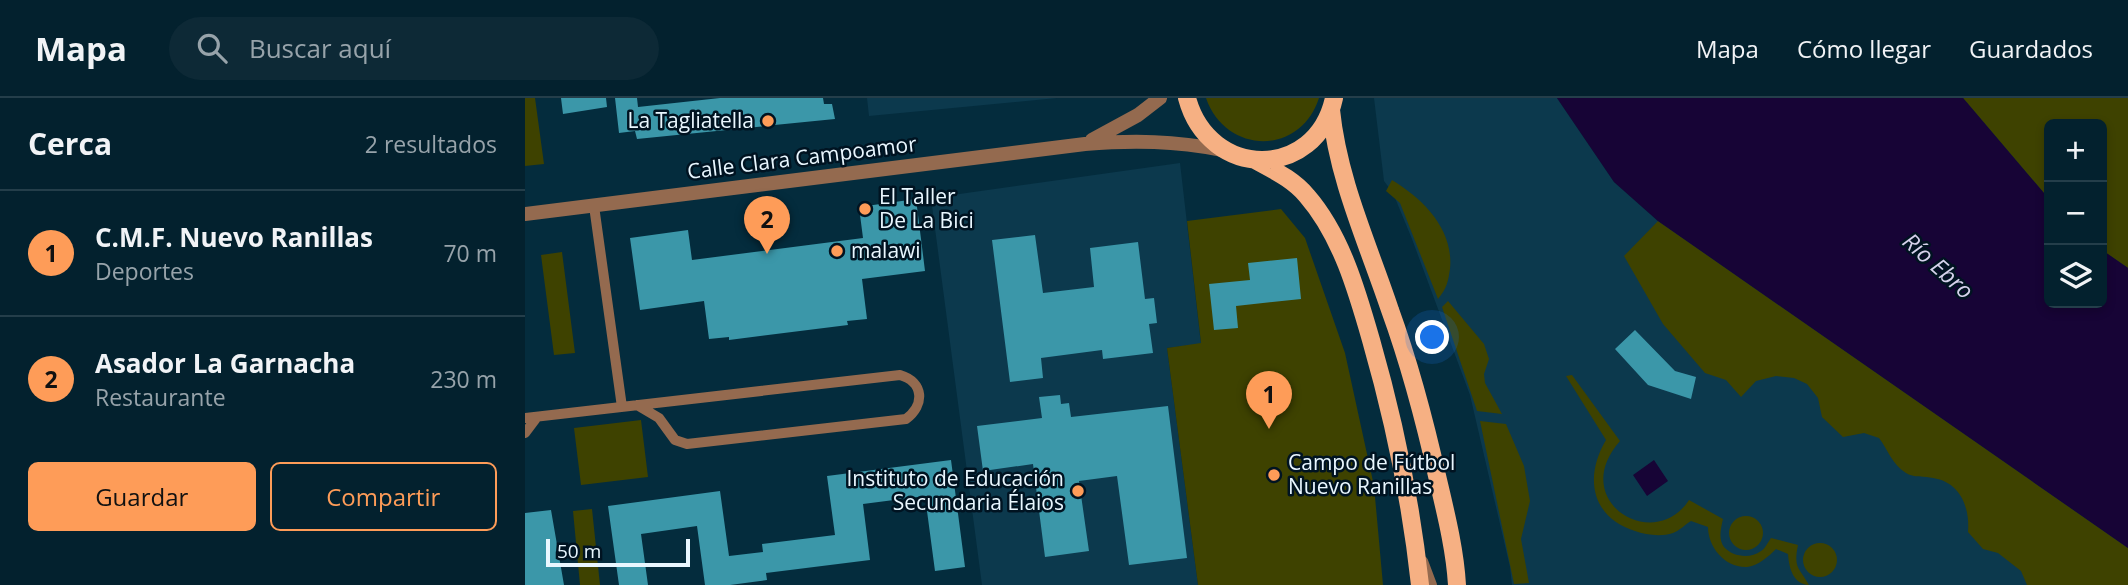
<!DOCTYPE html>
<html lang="es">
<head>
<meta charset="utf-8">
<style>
  :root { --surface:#03212e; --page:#0d2936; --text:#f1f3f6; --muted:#97a3aa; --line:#243e4a; --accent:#fe9c58 }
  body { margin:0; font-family:"Open Sans",sans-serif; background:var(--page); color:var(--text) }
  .controls { position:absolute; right:21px; top:21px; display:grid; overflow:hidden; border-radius:10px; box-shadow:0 4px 10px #0003 }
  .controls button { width:63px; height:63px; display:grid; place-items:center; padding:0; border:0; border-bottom:2px solid var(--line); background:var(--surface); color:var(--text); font:35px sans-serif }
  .scale { position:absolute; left:21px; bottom:18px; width:144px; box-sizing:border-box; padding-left:7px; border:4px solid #e9f7ff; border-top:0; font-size:19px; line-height:24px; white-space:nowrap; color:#e9f7ff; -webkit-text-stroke:5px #001321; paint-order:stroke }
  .you { position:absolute; left:908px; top:240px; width:24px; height:24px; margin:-18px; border:5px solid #fff; border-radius:50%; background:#1a73e8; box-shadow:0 0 0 10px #1a73e833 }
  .badge { display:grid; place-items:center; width:46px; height:46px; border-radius:50%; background:var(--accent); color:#111; font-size:23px; font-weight:700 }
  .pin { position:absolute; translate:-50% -58px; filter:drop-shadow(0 2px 4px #0008) }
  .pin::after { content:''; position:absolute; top:37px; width:24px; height:21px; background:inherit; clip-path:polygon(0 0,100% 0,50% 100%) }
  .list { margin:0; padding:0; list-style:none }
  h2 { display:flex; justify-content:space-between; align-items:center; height:91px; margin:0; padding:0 28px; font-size:30px }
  h2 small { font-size:23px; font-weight:400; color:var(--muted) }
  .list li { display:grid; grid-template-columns:46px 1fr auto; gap:21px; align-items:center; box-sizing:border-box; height:126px; padding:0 28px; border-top:2px solid var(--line) }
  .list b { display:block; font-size:26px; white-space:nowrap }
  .list p { margin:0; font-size:23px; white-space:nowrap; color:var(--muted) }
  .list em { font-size:23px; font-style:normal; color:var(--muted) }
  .actions { display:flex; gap:14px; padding:21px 28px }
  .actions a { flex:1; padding:16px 0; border:2px solid var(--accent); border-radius:10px; text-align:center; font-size:24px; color:var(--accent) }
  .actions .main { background:var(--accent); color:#111 }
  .icon { flex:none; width:38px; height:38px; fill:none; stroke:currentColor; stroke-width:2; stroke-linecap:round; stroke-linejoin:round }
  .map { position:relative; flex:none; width:1603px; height:487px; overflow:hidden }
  header { display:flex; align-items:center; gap:42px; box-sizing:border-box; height:98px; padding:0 35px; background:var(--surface); border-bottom:2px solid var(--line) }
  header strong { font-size:33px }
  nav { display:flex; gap:38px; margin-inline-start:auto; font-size:24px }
  .search { width:490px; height:63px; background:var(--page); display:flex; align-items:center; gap:18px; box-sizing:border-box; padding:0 24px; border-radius:38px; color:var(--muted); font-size:26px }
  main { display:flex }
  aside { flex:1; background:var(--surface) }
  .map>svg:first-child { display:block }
  .built { fill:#0c394d }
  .green { fill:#3e4200 }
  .water { fill:#170436 }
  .building { fill:#3b97a9 }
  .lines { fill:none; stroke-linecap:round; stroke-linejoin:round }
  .service { stroke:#946a4f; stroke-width:10 }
  .minor { stroke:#946a4f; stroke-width:14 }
  .primary { stroke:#f6b083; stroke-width:18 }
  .poi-dot { fill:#fe9c58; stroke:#001321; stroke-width:2.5 }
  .labels { text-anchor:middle; stroke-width:5; stroke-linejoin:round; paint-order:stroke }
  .poi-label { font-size:21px; fill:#e9f7ff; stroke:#001321; text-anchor:start }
  .street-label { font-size:21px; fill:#e9f7ff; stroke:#001321 }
  .water-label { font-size:23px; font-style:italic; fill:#d6d2ec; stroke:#001321 }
</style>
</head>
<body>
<header>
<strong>Mapa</strong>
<div class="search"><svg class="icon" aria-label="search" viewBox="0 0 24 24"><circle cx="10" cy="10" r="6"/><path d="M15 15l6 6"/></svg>Buscar aquí</div>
<nav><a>Mapa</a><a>Cómo llegar</a><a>Guardados</a></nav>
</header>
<main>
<aside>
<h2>Cerca<small>2 resultados</small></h2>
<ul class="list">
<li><span class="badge">1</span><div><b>C.M.F. Nuevo Ranillas</b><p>Deportes</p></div><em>70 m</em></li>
<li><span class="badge">2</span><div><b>Asador La Garnacha</b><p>Restaurante</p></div><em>230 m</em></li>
</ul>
<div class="actions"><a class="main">Guardar</a><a>Compartir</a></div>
</aside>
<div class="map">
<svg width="1603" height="487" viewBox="0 0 1603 487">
  <rect width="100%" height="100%" fill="#042c3d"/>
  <path class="built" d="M 342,0 L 532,0 L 344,18 Z
    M 849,0 L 1032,0 L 1089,84 L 1133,123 L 1603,450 L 1603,487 L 987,487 L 985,469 L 945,297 L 887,141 L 868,95 L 859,83 Z
    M 655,65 L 676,246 L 642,250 L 673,487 L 457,487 L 406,100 Z"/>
  <path class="green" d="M 0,0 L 10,0 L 19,66 L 0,68 Z
    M 681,0 L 794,0 C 775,59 700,56 681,0 Z
    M 1438,0 L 1603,0 L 1603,170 L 1577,152 L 1577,26 L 1524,26 L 1524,101 Z
    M 867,82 C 898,101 929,131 925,171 C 923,184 922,190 913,201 L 875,105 L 861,93 Z
    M 756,111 L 780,140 L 820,255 L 849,388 L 858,487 L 673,487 L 642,250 L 676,245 L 662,123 Z
    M 1133,123 L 1603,450 L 1603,487 L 1502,487 L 1496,473 L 1473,455 L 1458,451 L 1443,434 C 1445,409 1435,384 1408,380 C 1400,378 1388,380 1381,375 C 1367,366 1363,352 1354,340 L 1339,335 L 1318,339 L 1297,319 L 1293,300 L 1282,286 L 1269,280 L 1251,278 L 1231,283 L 1216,299 L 1201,282 L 1180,275 L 1138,226 L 1099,158 Z
    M 37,154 L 50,255 L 29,257 L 16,157 Z
    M 923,203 L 959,246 L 964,261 L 959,276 L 960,285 L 977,316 L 952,313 L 917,209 Z
    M 1047,277 L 1095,343 C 1042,403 1129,456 1164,402 L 1198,421 C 1196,430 1193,441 1199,449 C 1208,459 1225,461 1236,453 C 1240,451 1243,444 1246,440 L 1273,447 C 1268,471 1275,470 1284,487 C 1268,486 1264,470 1263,456 L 1251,451 C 1244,458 1233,468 1222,469 C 1200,470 1183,449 1183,429 L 1166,423 C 1161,426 1154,433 1148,435 C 1136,439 1121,437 1110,433 C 1066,419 1059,379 1081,342 L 1041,278 Z
    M 116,322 L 123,379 L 56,387 L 49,330 Z
    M 955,323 L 981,326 L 999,368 L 1005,403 L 996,441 L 1004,485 L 989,486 Z
    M 67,411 L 75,487 L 55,487 L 48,413 Z
    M1204 435a17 17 0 1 1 34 0a17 17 0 1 1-34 0Z
    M1278 462a17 17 0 1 1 34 0a17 17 0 1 1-34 0Z"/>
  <path class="water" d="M 1032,0 L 1438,0 L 1524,101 L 1524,205 L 1577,205 L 1577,152 L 1603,170 L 1603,450 L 1133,123 L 1089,84 Z
    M 1129,362 L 1143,383 L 1122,398 L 1108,377 Z"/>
  <path class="building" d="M 36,0 L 81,0 L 82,9 L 38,16 Z
    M 90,0 L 112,0 L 113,9 L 195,0 L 298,0 L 299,6 L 307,6 L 310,21 L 112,41 L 110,33 L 94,35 Z
    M 391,101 L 400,173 L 337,181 L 342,221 L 322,223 L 323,227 L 315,228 L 204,242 L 204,239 L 184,241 L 179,203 L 115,212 L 105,140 L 163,132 L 167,162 L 338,140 L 334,109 Z
    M 510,137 L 518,195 L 569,189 L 565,150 L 613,144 L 620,201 L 629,200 L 632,225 L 624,226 L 628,255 L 578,261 L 577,252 L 516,260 L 518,280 L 485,284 L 467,142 Z
    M 772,160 L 776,201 L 711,208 L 713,230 L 689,232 L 684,186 L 725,182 L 723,165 Z
    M 1110,232 L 1150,273 L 1171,279 L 1166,301 L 1123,287 L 1090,251 Z
    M 535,297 L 536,306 L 544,305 L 546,319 L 643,308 L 662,460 L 604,467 L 592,378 L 554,383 L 564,453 L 520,459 L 508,366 L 458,373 L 452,328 L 517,320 L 514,299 Z
    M 426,362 L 440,469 L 410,473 L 400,398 L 338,406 L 345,462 L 241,475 L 242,482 L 205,487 L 180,487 L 172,428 L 116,436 L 123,487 L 94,487 L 83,408 L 195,393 L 204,458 L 238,454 L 237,446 L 310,437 L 302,378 Z
    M 26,412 L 39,487 L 0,487 L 0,415 Z"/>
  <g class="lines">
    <path class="service" d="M 69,108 L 97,309
      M 0,320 L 375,277 C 399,284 400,307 381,321 L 162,346 L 150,342 L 134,320 L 112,307
      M 0,335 L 12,319
      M 898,463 L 907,487"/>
    <path class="minor" d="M 567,42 L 613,17 L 635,0
      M 0,116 L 560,46 C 610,42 649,43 698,52"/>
    <path class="primary" d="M 662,0 C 684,82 791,83 809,0
      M 806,12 C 813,82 843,146 865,212 C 885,267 900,324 913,382 C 921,416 930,452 932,487
      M 730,62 C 748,72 768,81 782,98 C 816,137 832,193 846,242 C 869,322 886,404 895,487"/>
  </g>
  <g class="poi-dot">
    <circle cx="243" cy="23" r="7"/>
    <circle cx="340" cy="111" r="7"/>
    <circle cx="312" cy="153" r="7"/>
    <circle cx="749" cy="377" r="7"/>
    <circle cx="553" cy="393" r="7"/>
  </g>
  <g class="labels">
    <g class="poi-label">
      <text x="229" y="30" text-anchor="end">La Tagliatella</text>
      <text x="354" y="106">El Taller<tspan x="354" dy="24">De La Bici</tspan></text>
      <text x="326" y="160">malawi</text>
      <text x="763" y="372">Campo de Fútbol<tspan x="763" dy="24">Nuevo Ranillas</tspan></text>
      <text x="539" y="388" text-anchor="end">Instituto de Educación<tspan x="539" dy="24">Secundaria Élaios</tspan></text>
    </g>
    <g class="street-label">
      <text transform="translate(277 60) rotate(-7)" y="7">Calle Clara Campoamor</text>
    </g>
    <g class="water-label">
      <text transform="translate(1413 168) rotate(42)" y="8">Río Ebro</text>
    </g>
  </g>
</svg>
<div class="controls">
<button>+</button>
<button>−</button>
<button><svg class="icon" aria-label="layers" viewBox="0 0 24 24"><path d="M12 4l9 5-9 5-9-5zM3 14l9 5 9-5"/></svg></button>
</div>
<div class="scale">50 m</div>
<div class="you"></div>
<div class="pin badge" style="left:744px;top:331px">1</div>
<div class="pin badge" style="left:242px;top:156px">2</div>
</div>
</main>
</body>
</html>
